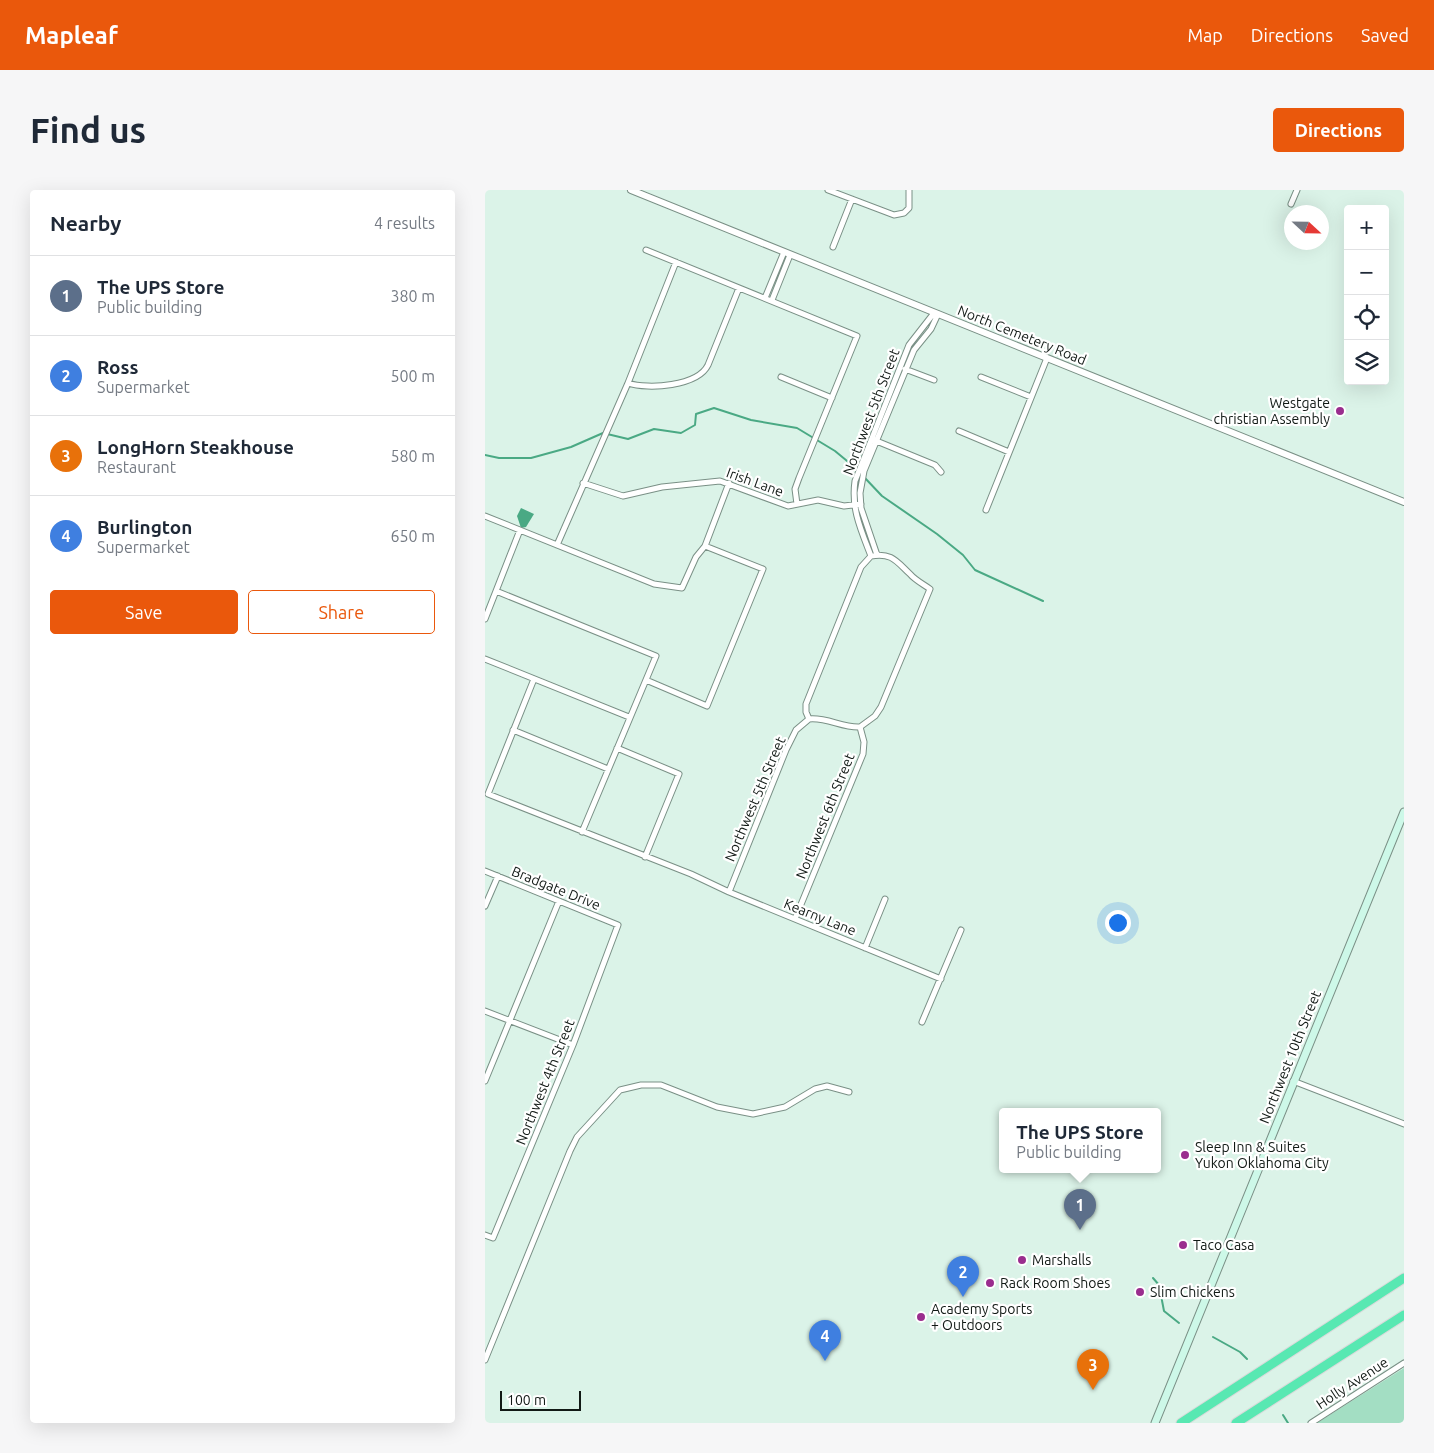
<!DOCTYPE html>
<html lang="en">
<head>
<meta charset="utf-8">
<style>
  :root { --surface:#fff; --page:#f6f6f7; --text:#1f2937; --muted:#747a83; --line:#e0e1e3; --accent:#ea580c }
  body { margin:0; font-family:Ubuntu,sans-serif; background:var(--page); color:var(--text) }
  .controls { position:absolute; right:15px; top:15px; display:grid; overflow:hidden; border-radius:5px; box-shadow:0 5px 20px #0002 }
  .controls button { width:45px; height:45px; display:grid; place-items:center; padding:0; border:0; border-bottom:1px solid var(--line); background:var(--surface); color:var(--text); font:25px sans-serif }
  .compass { position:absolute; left:799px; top:15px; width:45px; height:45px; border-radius:50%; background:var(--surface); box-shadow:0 5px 20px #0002; rotate:112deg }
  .scale { position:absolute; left:15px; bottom:12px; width:81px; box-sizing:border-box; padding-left:5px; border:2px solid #111915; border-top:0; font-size:14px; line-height:18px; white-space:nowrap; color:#111915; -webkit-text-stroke:4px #fff; paint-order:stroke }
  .you { position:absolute; left:632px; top:732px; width:18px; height:18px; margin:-12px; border:4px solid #fff; border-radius:50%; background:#1a73e8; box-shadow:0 0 0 8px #1a73e833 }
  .badge { display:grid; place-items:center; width:32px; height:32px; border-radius:50%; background:var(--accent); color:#fff; font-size:16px; font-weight:700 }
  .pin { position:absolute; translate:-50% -41px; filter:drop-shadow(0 1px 2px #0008) }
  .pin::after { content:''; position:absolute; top:26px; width:18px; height:15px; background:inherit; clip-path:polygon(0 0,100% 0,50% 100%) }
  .popup { position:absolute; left:514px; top:918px; width:162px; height:65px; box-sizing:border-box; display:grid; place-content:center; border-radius:5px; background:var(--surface); filter:drop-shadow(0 1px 4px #0005); font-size:16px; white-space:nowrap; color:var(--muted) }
  .popup b { font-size:19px; color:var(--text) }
  .popup::after { content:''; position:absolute; left:50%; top:100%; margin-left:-10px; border:10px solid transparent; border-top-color:var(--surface) }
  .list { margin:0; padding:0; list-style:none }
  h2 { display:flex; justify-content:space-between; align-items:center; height:65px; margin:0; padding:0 20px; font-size:21px }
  h2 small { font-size:16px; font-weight:400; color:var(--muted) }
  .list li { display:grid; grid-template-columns:32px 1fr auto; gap:15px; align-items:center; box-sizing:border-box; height:80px; padding:0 20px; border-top:1px solid var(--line) }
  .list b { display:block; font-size:19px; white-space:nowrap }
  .list p { margin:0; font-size:16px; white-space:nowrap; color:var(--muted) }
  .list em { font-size:16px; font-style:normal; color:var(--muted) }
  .actions { display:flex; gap:10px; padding:15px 20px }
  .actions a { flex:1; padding:11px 0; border:1px solid var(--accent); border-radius:5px; text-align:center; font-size:18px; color:var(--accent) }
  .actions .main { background:var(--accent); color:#fff }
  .icon { flex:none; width:28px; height:28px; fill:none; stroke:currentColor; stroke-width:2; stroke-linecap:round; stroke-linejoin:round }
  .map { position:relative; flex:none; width:919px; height:1233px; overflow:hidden; border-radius:5px }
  header { display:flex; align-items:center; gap:30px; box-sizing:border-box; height:70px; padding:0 25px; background:var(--accent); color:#fff }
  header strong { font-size:24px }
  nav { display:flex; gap:28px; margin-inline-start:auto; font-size:18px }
  .intro { display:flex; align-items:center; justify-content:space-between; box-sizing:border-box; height:120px; padding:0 30px }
  h1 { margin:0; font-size:35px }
  .button { padding:12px 22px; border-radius:5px; background:var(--accent); color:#fff; font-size:18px; font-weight:700 }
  main { display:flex; gap:30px; padding:0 30px }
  aside { flex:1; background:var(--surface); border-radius:5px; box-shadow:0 5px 20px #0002 }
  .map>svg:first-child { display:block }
  .green { fill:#a3dec3 }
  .water { fill:#4aa984 }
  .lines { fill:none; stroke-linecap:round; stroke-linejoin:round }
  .stream { stroke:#4aa984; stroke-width:2 }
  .minor-casing { stroke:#7a9086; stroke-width:7 }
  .tertiary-casing { stroke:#7a9086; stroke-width:8 }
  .secondary-casing { stroke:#7a9086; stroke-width:9 }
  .motorway-casing { stroke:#d9dada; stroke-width:11 }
  .minor { stroke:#fff; stroke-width:5 }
  .tertiary { stroke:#fff; stroke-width:6 }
  .secondary { stroke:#cdf8e8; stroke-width:7 }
  .motorway { stroke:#58e8b2; stroke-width:9 }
  .poi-dot { fill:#9a2d8e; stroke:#fff; stroke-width:2 }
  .labels { text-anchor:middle; stroke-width:4.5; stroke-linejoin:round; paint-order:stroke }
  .street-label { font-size:14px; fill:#111915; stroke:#fff }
  .poi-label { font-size:14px; fill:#111915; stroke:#fff; text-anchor:start }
</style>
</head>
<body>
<header>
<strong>Mapleaf</strong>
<nav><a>Map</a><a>Directions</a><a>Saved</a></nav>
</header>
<div class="intro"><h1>Find us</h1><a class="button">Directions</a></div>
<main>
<aside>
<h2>Nearby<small>4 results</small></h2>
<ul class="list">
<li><span class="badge" style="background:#5c6f8a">1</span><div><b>The UPS Store</b><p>Public building</p></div><em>380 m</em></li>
<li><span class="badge" style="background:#3f7fe0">2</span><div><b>Ross</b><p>Supermarket</p></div><em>500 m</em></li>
<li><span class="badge" style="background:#e8710a">3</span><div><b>LongHorn Steakhouse</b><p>Restaurant</p></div><em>580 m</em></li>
<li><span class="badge" style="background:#3f7fe0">4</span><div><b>Burlington</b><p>Supermarket</p></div><em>650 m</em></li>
</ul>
<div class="actions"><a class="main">Save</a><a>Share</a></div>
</aside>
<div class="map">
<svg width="919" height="1233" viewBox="0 0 919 1233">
  <rect width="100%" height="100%" fill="#dbf3e8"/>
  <path class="green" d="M 919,1178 L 919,1233 L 832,1233 Z"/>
  <path class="water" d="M 36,318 L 49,324 L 41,337 L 36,338 L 32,326 Z"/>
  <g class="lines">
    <path class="stream" d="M 0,265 L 14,268 L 46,268 L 86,257 L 118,243 L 143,249 L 169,239 L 196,243 L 210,235 L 211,224 L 229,218 L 266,230 L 312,238 L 350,261 L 373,280
      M 379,287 L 397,306 L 452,344 L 478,365 L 490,380 L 558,411
      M 668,1088 L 674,1095 L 679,1121 L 694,1133
      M 728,1147 L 755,1162 L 762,1169
      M 798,1225 L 803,1233"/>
    <g class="minor-casing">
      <path id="minor" d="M 343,0 L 409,25 L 419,23 L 424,18 L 424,0
        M 806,14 L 812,0
        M 348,57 L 367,9
        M 161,60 L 372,146 L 314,288 L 310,299 L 312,314
        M 191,72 L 143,193 C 163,200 213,196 223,175 L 254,98
        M 280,108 L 299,62
        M 287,110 L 305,65
        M 420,179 L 449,190
        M 296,187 L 347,208
        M 496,187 L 546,207
        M 474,241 L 524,262
        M 389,250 L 450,275 L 456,282
        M 98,293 L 138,306 L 177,297 L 235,291 L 303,316 L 333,310 L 359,316 L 376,314
        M 501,320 L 562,168
        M 0,326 L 169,394 L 197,398 L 211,367 L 220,356 L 244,293
        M 72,355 L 143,193
        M 392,365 L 376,318 L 375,303 L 379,281 L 429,160 L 446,139 L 453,124
        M 386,366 C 376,340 366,319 370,291 L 424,155 L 449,123
        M 11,401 L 171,466 L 97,642
        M 0,429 L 35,340
        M 0,469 L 144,527
        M 49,489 L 3,604 L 206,684 L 244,702 L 456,789
        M 161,490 L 222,516 L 278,379 L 220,356
        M 324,529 C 342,527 357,538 375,537
        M 28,540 L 123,579
        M 132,558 L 194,584 L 160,667
        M 0,681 L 133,735 L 88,855 L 8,1048 L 0,1045
        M 244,702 L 301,560 L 311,540 L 324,529 L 321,522 L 321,514 L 376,377 L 386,366 C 407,362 412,372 425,384 C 430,390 438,394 445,399 L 396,517 L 390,526 L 375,537 L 379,552 L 378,564 L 310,729
        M 0,716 L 13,686
        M 380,758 L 400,709
        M 0,821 L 88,855
        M 437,832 L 476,740
        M 0,891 L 74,711
        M 808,891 L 919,934
        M 0,1170 L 85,961 L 92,947 L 135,900 L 156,895 L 176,895 L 232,917 L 268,924 L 300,917 L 330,899 L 342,896 L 364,902
        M 826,1233 L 919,1173"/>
    </g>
    <g class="tertiary-casing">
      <path id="tertiary" d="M 146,0 L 919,312"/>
    </g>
    <g class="secondary-casing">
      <path id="secondary" d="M 670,1233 L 919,622"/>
    </g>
    <g class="motorway-casing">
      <path id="motorway" d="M 696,1233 L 919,1088
        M 751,1233 L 919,1125"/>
    </g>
    <use href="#minor" class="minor"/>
    <use href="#tertiary" class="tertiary"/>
    <use href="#secondary" class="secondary"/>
    <use href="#motorway" class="motorway"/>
  </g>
  <g class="poi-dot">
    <circle cx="855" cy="221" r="5"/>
    <circle cx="700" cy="965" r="5"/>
    <circle cx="698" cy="1055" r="5"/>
    <circle cx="537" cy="1070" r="5"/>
    <circle cx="505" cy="1093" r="5"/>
    <circle cx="655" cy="1102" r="5"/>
    <circle cx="436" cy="1127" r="5"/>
  </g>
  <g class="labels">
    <g class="street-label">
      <text transform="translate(537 145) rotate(22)" y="5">North Cemetery Road</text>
      <text transform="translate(386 222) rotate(-69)" y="5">Northwest 5th Street</text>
      <text transform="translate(270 292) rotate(20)" y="5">Irish Lane</text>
      <text transform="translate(270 609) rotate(-67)" y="5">Northwest 5th Street</text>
      <text transform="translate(340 626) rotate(-68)" y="5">Northwest 6th Street</text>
      <text transform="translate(71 698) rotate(22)" y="5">Bradgate Drive</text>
      <text transform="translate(335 727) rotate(22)" y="5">Kearny Lane</text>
      <text transform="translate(805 867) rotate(-68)" y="5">Northwest 10th Street</text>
      <text transform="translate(60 892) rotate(-68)" y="5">Northwest 4th Street</text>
      <text transform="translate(867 1193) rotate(-33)" y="5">Holly Avenue</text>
    </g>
    <g class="poi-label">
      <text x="845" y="218" text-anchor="end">Westgate<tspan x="845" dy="16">christian Assembly</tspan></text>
      <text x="710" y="962">Sleep Inn &amp; Suites<tspan x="710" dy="16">Yukon Oklahoma City</tspan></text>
      <text x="708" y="1060">Taco Casa</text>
      <text x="547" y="1075">Marshalls</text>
      <text x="515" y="1098">Rack Room Shoes</text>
      <text x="665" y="1107">Slim Chickens</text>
      <text x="446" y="1124">Academy Sports<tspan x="446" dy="16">+ Outdoors</tspan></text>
    </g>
  </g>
</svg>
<div class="controls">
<button>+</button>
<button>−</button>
<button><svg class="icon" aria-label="locate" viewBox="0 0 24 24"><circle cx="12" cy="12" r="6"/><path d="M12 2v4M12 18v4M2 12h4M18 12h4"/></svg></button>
<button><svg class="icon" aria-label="layers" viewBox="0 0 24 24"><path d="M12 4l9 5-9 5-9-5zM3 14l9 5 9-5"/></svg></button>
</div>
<svg class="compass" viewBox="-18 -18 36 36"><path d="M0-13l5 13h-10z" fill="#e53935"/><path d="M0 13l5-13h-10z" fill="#747a83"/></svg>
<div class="scale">100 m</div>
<div class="you"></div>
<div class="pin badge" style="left:595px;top:1040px;background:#5c6f8a">1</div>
<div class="popup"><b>The UPS Store</b>Public building</div>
<div class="pin badge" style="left:478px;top:1107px;background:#3f7fe0">2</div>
<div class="pin badge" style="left:608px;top:1200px;background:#e8710a">3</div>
<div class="pin badge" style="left:340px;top:1171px;background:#3f7fe0">4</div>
</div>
</main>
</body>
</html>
